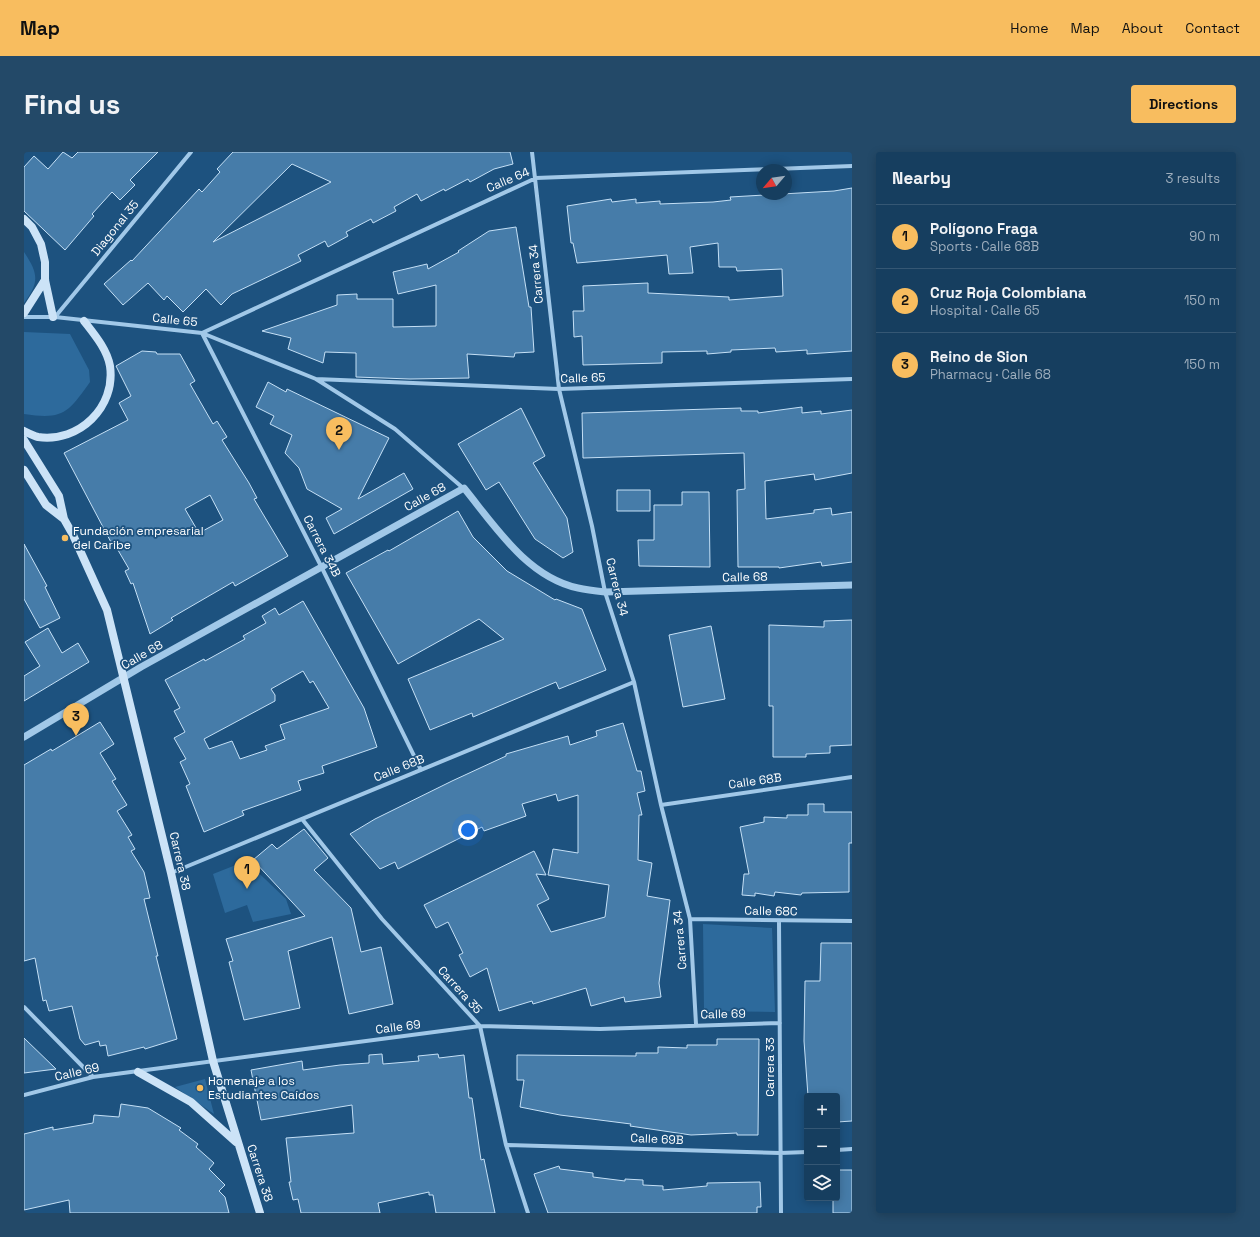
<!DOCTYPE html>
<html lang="en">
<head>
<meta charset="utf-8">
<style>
  :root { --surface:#163e5f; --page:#234968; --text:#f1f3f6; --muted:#9eaebd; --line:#355774; --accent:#f8bd5f }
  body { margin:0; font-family:"Space Grotesk",sans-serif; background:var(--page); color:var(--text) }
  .controls { position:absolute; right:12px; bottom:12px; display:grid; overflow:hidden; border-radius:4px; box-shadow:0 2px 10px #0003 }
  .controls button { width:36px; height:36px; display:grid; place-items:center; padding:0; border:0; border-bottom:1px solid var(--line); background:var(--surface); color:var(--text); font:20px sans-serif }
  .compass { position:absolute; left:732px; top:12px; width:36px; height:36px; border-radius:50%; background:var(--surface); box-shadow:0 2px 10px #0003; rotate:241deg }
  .you { position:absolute; left:444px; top:678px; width:14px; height:14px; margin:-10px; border:3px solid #fff; border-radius:50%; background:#1a73e8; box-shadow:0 0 0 6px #1a73e833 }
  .badge { display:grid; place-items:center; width:26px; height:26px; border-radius:50%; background:var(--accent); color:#111; font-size:13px; font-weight:700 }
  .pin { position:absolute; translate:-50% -33px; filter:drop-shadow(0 1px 2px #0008) }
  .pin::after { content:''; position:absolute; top:21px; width:14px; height:12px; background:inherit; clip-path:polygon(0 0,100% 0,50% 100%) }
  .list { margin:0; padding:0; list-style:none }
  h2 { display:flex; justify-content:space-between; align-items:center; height:52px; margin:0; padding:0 16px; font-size:17px }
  h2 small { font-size:13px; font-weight:400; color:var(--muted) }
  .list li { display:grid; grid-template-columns:26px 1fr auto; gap:12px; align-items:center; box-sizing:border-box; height:64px; padding:0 16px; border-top:1px solid var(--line) }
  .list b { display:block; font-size:15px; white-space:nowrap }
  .list p { margin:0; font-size:13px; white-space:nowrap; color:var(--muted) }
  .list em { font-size:13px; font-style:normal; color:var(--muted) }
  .icon { flex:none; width:22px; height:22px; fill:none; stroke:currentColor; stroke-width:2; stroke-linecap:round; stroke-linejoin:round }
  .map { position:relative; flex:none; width:828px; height:1061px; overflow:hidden; border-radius:4px }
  header { display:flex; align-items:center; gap:24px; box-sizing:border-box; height:56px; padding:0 20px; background:var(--accent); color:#111 }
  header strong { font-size:19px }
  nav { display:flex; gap:22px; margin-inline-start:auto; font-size:14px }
  .intro { display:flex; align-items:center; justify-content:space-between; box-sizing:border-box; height:96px; padding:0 24px }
  h1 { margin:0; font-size:28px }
  .button { padding:10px 18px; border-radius:4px; background:var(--accent); color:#111; font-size:14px; font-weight:700 }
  main { display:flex; gap:24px; padding:0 24px }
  aside { flex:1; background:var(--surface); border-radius:4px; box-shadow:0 2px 10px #0003 }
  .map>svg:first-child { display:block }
  .green { fill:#2d6a9c }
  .building { fill:#467ca9; stroke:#c5e0f6; fill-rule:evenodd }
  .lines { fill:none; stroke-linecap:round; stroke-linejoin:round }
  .minor { stroke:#a1c8e8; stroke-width:4 }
  .tertiary { stroke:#a1c8e8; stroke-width:7 }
  .secondary { stroke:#cce3f7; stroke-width:8 }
  .poi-dot { fill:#f8bd5f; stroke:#1d527f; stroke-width:1.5 }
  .labels { text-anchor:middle; stroke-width:3.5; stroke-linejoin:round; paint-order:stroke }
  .street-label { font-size:12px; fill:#fff; stroke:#1d527f }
  .poi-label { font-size:12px; fill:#fff; stroke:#1d527f; text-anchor:start }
</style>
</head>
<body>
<header>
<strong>Map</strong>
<nav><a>Home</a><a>Map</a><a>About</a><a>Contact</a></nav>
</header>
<div class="intro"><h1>Find us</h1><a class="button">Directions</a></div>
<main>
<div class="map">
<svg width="828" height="1061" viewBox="0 0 828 1061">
  <rect width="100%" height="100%" fill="#1d527f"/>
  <path class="green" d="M 0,100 C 14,121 16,130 0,151 Z
    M 0,180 L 46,182 L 65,218 L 66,230 C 44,261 39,268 0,262 Z
    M 222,709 L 262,747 L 267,762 L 229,770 L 223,753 L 201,761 L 189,722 Z
    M 679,772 L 748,776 L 751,860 L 680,859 Z
    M 181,927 L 190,962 L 151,935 Z"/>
  <path class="building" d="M 39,0 L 48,6 L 54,0 L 134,0 L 106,28 L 111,33 L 96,48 L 88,40 L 68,62 L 70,64 L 41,98 L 0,59 L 0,15 L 10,4 L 24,17 Z
    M 209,0 L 486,0 L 489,12 L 470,17 L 446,30 L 444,27 L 421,39 L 420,37 L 397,49 L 393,42 L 370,55 L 372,59 L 349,71 L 347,67 L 322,80 L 324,84 L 304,95 L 301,89 L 274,103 L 277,109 L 208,142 L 197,153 L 182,137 L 159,160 L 143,144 L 140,148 L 124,131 L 99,153 L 80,132 L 107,108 L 108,109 L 175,37 L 178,40 L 196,20 L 193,17 ZM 268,12 L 307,30 L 189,90 Z
    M 828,36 L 828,199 L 783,202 L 783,198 L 752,200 L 751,196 L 707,198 L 707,200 L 683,202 L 683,199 L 638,200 L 638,211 L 559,213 L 558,184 L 550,185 L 549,159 L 560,159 L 559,134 L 624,131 L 624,141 L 705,145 L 705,148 L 759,144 L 758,117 L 713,119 L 712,115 L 695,115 L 694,91 L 666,95 L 669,121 L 645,122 L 643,103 L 553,111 L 549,91 L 547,91 L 543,54 L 587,47 L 588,50 L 612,47 L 612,51 L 636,49 L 636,52 L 689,50 L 707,48 L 706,45 L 810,39 Z
    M 492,75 L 505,155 L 507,155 L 510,200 L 491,201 L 490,205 L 443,202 L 445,226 L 386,227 L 332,225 L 332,201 L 301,200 L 299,211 L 264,197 L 267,186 L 238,179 L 313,153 L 313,143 L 333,142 L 333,147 L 369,147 L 369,175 L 412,174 L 412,133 L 374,142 L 369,120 L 403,112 L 404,117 L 435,100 L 434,99 L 465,79 Z
    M 118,199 L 132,200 L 133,202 L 156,202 L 171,229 L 166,232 L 189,272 L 193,269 L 203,285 L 198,288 L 225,331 L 233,346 L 230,347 L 264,404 L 211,434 L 209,430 L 147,466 L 149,468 L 126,482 L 109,431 L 107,432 L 101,419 L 105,417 L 91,393 L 89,394 L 40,301 L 104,268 L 95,251 L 107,244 L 92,214 ZM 186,343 L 199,368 L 175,381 L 161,357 Z
    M 244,230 L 262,240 L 263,237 L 365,286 L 334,347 L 380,321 L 389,337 L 310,382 L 302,366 L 318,357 L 283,337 L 275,316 L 261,301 L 268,283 L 246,272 L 250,264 L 232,255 Z
    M 778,255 L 778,261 L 797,259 L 797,262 L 828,258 L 828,321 L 791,328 L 790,322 L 741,329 L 742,367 L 790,361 L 790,358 L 807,356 L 808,363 L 828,360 L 828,410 L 798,414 L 797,410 L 755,416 L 755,415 L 714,415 L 713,338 L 721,337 L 720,301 L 559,306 L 558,261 L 717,256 L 717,259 L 734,259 L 734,261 Z
    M 497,256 L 521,304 L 509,311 L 543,366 L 549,400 L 539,406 L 511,387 L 475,330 L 462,338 L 434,292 Z
    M 593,338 L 626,338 L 626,359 L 593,359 Z
    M 658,340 L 685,340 L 686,415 L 615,414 L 614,388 L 630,388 L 630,353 L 658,353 Z
    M 434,359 L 449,385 L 483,419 L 531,448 L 532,447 L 558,457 L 582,518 L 535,537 L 532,530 L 449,565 L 448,561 L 406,578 L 384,527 L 480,487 L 455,467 L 374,512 L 322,421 L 364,398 L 365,399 Z
    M 0,392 L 23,434 L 21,435 L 36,466 L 16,476 L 0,447 Z
    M 279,449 L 340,556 L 353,595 L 298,614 L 300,621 L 274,629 L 277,638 L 218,659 L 220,663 L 180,680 L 162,634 L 166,632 L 156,610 L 162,607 L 150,586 L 161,580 L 150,559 L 156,556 L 141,528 L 180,507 L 181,509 L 221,487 L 219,484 L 242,471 L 238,464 L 251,456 L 255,463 ZM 279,519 L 286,531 L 289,529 L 305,556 L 256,573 L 261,587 L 241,594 L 243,598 L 216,607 L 208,589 L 185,597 L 180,587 L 251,549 L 251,543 L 247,537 Z
    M 828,468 L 828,593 L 806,594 L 806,601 L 782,602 L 782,605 L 749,605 L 749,554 L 745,554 L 745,473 L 800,475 L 800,469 Z
    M 687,474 L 701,547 L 659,555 L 645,483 Z
    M 24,476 L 38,501 L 54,491 L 65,510 L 0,549 L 0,524 L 16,514 L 1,490 Z
    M 76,570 L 90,592 L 76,601 L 92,627 L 88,629 L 103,653 L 93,659 L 108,683 L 104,685 L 111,697 L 107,699 L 120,720 L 126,746 L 120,747 L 134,804 L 132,804 L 153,887 L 121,897 L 120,895 L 84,904 L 82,893 L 76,894 L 75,889 L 61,893 L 56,887 L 48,854 L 25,859 L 22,848 L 19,849 L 11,806 L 0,809 L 0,613 L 27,597 L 28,599 Z
    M 599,571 L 613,619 L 617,619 L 621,639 L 613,641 L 618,663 L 615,663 L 614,708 L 628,711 L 623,744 L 646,748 L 635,831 L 637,845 L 601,850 L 600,845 L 567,854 L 562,836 L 509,852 L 508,849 L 475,859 L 463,816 L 446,825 L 435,803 L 439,801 L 424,770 L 412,776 L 400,753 L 510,699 L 522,723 L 512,722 L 525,747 L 513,753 L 527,780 L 581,765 L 585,733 L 524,723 L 529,697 L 554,701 L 554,643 L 534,649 L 532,642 L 498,652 L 502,664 L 460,679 L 458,675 L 374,717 L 371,710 L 356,717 L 326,682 L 351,667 L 428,629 L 482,604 L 482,602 L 544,584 L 546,593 L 573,584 L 572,579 Z
    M 784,652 L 800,652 L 800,660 L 828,660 L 828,691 L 825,691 L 825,740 L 778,741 L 777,743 L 751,740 L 750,744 L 731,741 L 731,744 L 718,743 L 720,722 L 725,722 L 716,675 L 740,670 L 740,665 L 763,666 L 763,663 L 784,663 Z
    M 280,677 L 304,706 L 290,718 L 327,756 L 337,800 L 357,795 L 369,852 L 325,862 L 308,785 L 264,799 L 276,856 L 220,868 L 205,810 L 209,809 L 202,787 L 281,764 L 229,708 L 248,692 L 253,697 Z
    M 797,791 L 828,791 L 828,969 L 813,970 L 813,944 L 784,944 L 780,889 L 781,829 L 796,829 Z
    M 0,886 L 32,917 L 0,921 Z
    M 693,887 L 735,887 L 734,983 L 713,983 L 713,981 L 667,983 L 606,974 L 607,972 L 536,963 L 496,955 L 500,928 L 493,928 L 493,903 L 612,904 L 612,901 L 634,901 L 634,895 L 663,896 L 663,893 L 693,893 Z
    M 358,902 L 359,912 L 395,909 L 394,904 L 414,902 L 415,906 L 440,903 L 445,946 L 448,946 L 457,1008 L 460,1007 L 471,1061 L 412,1061 L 409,1043 L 405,1043 L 405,1040 L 354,1051 L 356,1061 L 277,1061 L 274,1047 L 269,1048 L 265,1030 L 267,1030 L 262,986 L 330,981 L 328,953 L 237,968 L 227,918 L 278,909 L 279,918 L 316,913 L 345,911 L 345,903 Z
    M 97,952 L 124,956 L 157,976 L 155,978 L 174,992 L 172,995 L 190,1011 L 185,1017 L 201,1033 L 195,1039 L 201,1045 L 205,1061 L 46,1061 L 45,1048 L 0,1058 L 0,982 L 29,975 L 29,978 L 69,971 L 70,963 L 95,965 Z
    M 535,1014 L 536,1017 L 569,1021 L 569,1025 L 601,1029 L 601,1027 L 619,1028 L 619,1033 L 639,1034 L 639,1038 L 683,1034 L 683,1031 L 736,1030 L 737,1055 L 733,1055 L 733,1061 L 524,1061 L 510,1022 Z
    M 813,1018 L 828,1018 L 828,1061 L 809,1061 L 809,1046 L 813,1046 Z"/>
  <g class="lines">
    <path class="minor" d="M 508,0 L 535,237 L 568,374 L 581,440 L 610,530 L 637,653 L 666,767 L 672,872
      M 0,165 L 31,165 L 178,181 L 292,227 L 371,277 L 439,336
      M 31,165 L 167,0
      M 292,227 L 535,237 L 828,227
      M 397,618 L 298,416 L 178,181 L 512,26 L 828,14
      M 637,653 L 828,625
      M 278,667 L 358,767 L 456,874 L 482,993 L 504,1061
      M 147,721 L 610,530
      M 666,767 L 828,769
      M 755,770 L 757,1061
      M 0,855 L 69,925
      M 0,943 L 69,925 L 456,874 L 576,877 L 756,871
      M 482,993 L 756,1001 L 783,1000
      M 813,998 L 828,997"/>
    <path class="tertiary" d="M 0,585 L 117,515 L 440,336 C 471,374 503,425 554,436 C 563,438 572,439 581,440 L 828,433"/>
    <path class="secondary" d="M 0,67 L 8,75 L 17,92 L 21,110 L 21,128 L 29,165
      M 0,161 L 21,128
      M 0,279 C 4,281 10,284 14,285 C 55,291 92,255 86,214 C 83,197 70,182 60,169
      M 0,288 L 35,344 L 40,367 L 49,383 L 83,458 L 147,721 L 189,909 L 236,1061
      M 0,318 L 22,353 L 40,367
      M 114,920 L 167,950 L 212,990"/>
  </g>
  <g class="poi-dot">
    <circle cx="41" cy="386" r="4"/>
    <circle cx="176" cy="936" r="4"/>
  </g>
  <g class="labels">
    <g class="street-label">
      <text transform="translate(484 28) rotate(-23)" y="4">Calle 64</text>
      <text transform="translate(91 76) rotate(-51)" y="4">Diagonal 35</text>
      <text transform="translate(512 122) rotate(-96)" y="4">Carrera 34</text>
      <text transform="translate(151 168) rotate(6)" y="4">Calle 65</text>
      <text transform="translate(559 226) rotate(-2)" y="4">Calle 65</text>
      <text transform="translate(401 345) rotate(-29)" y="4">Calle 68</text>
      <text transform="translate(298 394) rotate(63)" y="4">Carrera 34B</text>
      <text transform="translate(721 425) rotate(-1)" y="4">Calle 68</text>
      <text transform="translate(593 435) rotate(76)" y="4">Carrera 34</text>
      <text transform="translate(118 503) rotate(-30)" y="4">Calle 68</text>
      <text transform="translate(375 616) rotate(-22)" y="4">Calle 68B</text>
      <text transform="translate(731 629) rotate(-8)" y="4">Calle 68B</text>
      <text transform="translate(156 709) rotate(77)" y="4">Carrera 38</text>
      <text transform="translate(747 759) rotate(1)" y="4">Calle 68C</text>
      <text transform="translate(656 788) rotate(-95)" y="4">Carrera 34</text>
      <text transform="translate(436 838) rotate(48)" y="4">Carrera 35</text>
      <text transform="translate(699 862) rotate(-1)" y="4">Calle 69</text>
      <text transform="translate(374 875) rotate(-7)" y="4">Calle 69</text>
      <text transform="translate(746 915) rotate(-90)" y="4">Carrera 33</text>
      <text transform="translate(53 920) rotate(-13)" y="4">Calle 69</text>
      <text transform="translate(633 987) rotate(2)" y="4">Calle 69B</text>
      <text transform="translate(236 1021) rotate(72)" y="4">Carrera 38</text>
    </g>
    <g class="poi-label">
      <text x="49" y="383">Fundación empresarial<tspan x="49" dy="14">del Caribe</tspan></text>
      <text x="184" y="933">Homenaje a los<tspan x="184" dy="14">Estudiantes Caídos</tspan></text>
    </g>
  </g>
</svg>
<div class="controls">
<button>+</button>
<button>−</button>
<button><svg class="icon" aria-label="layers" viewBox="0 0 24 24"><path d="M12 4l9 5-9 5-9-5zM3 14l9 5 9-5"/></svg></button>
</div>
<svg class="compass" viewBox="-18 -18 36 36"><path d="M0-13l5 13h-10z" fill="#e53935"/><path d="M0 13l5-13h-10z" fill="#9eaebd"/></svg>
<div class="you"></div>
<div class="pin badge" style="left:223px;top:737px">1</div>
<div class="pin badge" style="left:315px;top:298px">2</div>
<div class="pin badge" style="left:52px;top:584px">3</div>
</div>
<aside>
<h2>Nearby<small>3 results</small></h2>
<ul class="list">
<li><span class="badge">1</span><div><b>Polígono Fraga</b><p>Sports · Calle 68B</p></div><em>90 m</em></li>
<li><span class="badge">2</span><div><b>Cruz Roja Colombiana</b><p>Hospital · Calle 65</p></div><em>150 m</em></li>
<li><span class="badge">3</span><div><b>Reino de Sion</b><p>Pharmacy · Calle 68</p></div><em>150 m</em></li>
</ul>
</aside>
</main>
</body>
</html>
